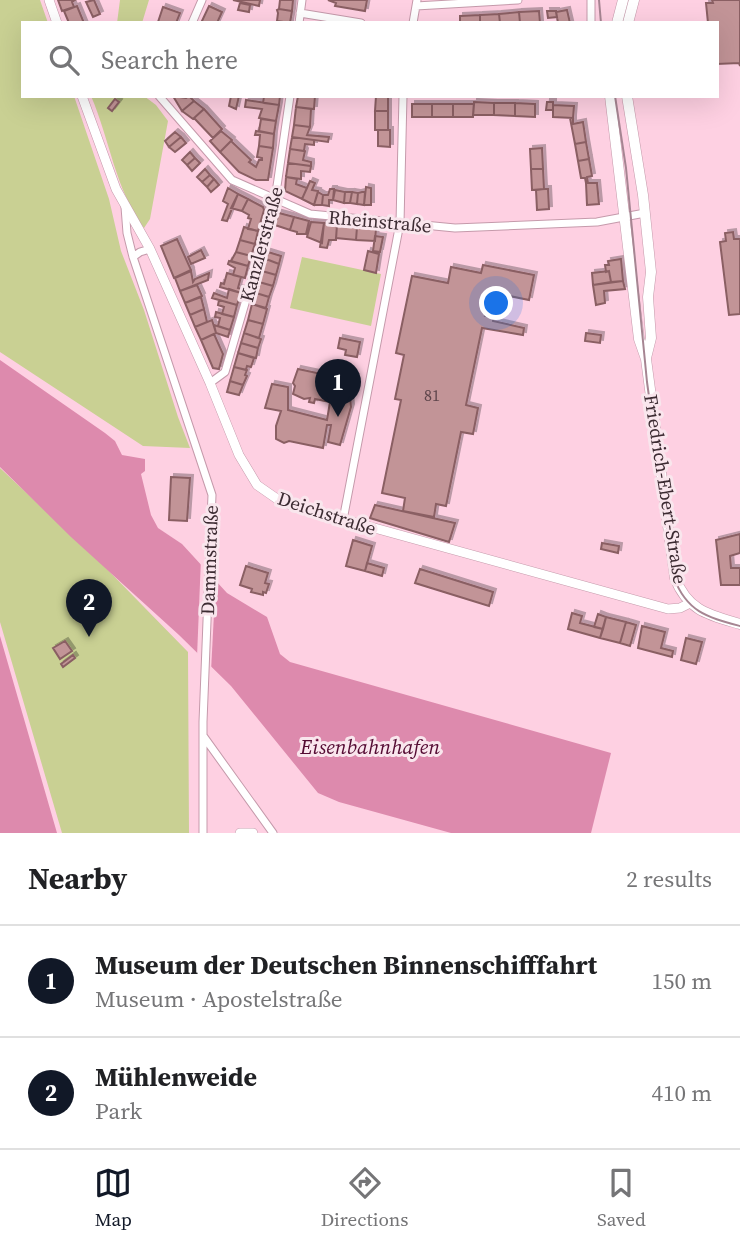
<!DOCTYPE html>
<html lang="en">
<head>
<meta charset="utf-8">
<style>
  :root { --surface:#fff; --page:#f2f2f2; --text:#202124; --muted:#757577; --line:#e0e0e0; --accent:#111827 }
  body { margin:0; font-family:"Source Serif 4",serif; background:var(--page); color:var(--text) }
  .you { position:absolute; left:497px; top:304px; width:24px; height:24px; margin:-18px; border:5px solid #fff; border-radius:50%; background:#1a73e8; box-shadow:0 0 0 10px #1a73e833 }
  .badge { display:grid; place-items:center; width:46px; height:46px; border-radius:50%; background:var(--accent); color:#fff; font-size:23px; font-weight:700 }
  .pin { position:absolute; translate:-50% -58px; filter:drop-shadow(0 2px 4px #0008) }
  .pin::after { content:''; position:absolute; top:37px; width:24px; height:21px; background:inherit; clip-path:polygon(0 0,100% 0,50% 100%) }
  .list { margin:0; padding:0; list-style:none }
  h2 { display:flex; justify-content:space-between; align-items:center; height:91px; margin:0; padding:0 28px; font-size:30px }
  h2 small { font-size:23px; font-weight:400; color:var(--muted) }
  .list li { display:grid; grid-template-columns:46px 1fr auto; gap:21px; align-items:center; box-sizing:border-box; height:112px; padding:0 28px; border-top:2px solid var(--line) }
  .list b { display:block; font-size:26px; white-space:nowrap }
  .list p { margin:0; font-size:23px; white-space:nowrap; color:var(--muted) }
  .list em { font-size:23px; font-style:normal; color:var(--muted) }
  .icon { flex:none; width:38px; height:38px; fill:none; stroke:currentColor; stroke-width:2; stroke-linecap:round; stroke-linejoin:round }
  .map { position:relative; flex:none; width:740px; height:833px; overflow:hidden }
  .search { position:absolute; background:var(--surface); box-shadow:0 7px 28px #0002; left:21px; right:21px; top:21px; height:77px; display:flex; align-items:center; gap:18px; box-sizing:border-box; padding:0 24px; border-radius:0px; color:var(--muted); font-size:26px }
  .sheet { height:315px; background:var(--surface) }
  nav { display:flex; justify-content:space-around; align-items:center; box-sizing:border-box; height:98px; border-top:2px solid var(--line); background:var(--surface); font-size:19px; color:var(--muted) }
  nav a { display:grid; justify-items:center; gap:4px }
  nav .on { color:var(--accent) }
  .map>svg:first-child { display:block }
  .green { fill:#c9d093 }
  .water { fill:#dd8aad }
  .pier { fill:#fed0e2 }
  .building { fill:#c29497; stroke:#8a5f63; stroke-width:2; filter:url(#shadow) }
  .lines { fill:none; stroke-linecap:round; stroke-linejoin:round }
  .minor-casing { stroke:#c59aab; stroke-width:9 }
  .tertiary-casing { stroke:#c59aab; stroke-width:10 }
  .secondary-casing { stroke:#c59aab; stroke-width:11 }
  .minor { stroke:#fff; stroke-width:7 }
  .tertiary { stroke:#fff; stroke-width:9 }
  .secondary { stroke:#fff; stroke-width:10 }
  .tram { stroke:#a68592; stroke-width:2 }
  .labels { text-anchor:middle; stroke-width:6; stroke-linejoin:round; paint-order:stroke }
  .number-label { font-size:16px; fill:#5e454b }
  .street-label { font-size:19px; fill:#3c2b32; stroke:#f9e6ed }
  .water-label { font-size:21px; font-style:italic; fill:#540a32; stroke:#f9e6ed }
</style>
</head>
<body>
<div class="map">
<svg width="740" height="833" viewBox="0 0 740 833">
  <defs>
    <filter id="shadow"><feDropShadow dx="3" dy="-3" stdDeviation="0" flood-color="#0004"/></filter>
  </defs>
  <rect width="100%" height="100%" fill="#fed0e2"/>
  <path class="green" d="M 0,0 L 40,0 L 48,23 L 23,23 L 23,96 L 74,96 L 109,199 L 121,251 L 144,310 L 178,417 L 190,448 L 143,446 L 0,352 Z
    M 120,0 L 149,0 L 142,23 L 117,23 Z
    M 91,96 L 144,96 L 156,105 L 168,121 L 150,219 L 144,228 C 115,189 110,140 91,96 Z
    M 302,257 L 381,274 L 371,326 L 290,308 Z
    M 0,468 L 101,563 L 188,652 L 189,833 L 62,833 L 0,622 Z"/>
  <path class="water" d="M 0,360 L 105,433 L 115,441 L 122,455 L 145,459 L 145,471 L 141,474 L 151,515 L 158,528 L 182,544 L 227,593 L 267,617 L 280,654 L 290,662 L 611,753 L 591,833 L 451,833 L 339,802 L 318,793 L 231,686 L 179,635 L 71,537 L 0,467 Z
    M 0,636 L 57,833 L 0,833 Z"/>
  <path class="pier" d="M 201,558 L 216,575 L 211,671 L 197,657 Z"/>
  <path class="building" d="M 58,0 L 75,0 L 72,2 L 74,7 L 62,11 Z
    M 94,0 L 100,14 L 93,17 L 86,2 Z
    M 233,0 L 260,0 L 259,6 Z
    M 293,0 L 292,11 L 279,9 L 280,0 Z
    M 328,0 L 367,0 L 365,11 L 335,6 L 336,3 Z
    M 712,0 L 740,0 L 740,66 L 739,63 L 717,64 L 717,23 L 708,23 L 706,3 L 713,3 Z
    M 240,3 L 250,5 L 249,12 L 238,10 Z
    M 77,6 L 84,23 L 69,23 L 64,11 Z
    M 209,6 L 222,12 L 217,23 L 201,23 Z
    M 163,7 L 180,13 L 176,23 L 158,22 Z
    M 279,9 L 292,11 L 290,23 L 277,21 L 278,13 L 277,10 Z
    M 567,10 L 570,23 L 558,23 L 556,12 Z
    M 539,11 L 540,23 L 520,23 L 519,12 Z
    M 547,11 L 556,11 L 557,17 L 548,18 Z
    M 519,12 L 520,23 L 500,23 L 499,14 Z
    M 499,14 L 500,23 L 480,23 L 480,15 Z
    M 480,15 L 480,23 L 460,23 L 460,16 Z
    M 173,96 L 186,98 L 189,96 L 194,101 L 182,111 Z
    M 231,96 L 239,96 L 236,109 L 229,106 Z
    M 264,96 L 280,96 L 279,105 L 263,103 Z
    M 298,96 L 315,96 L 314,109 L 296,107 Z
    M 376,96 L 388,96 L 388,111 L 375,111 Z
    M 115,99 L 119,102 L 112,111 L 108,108 Z
    M 246,100 L 279,105 L 276,121 L 259,118 L 262,109 L 245,107 Z
    M 194,101 L 204,109 L 193,119 L 182,111 Z
    M 474,102 L 494,103 L 494,115 L 473,115 Z
    M 547,102 L 553,102 L 553,110 L 546,110 Z
    M 494,103 L 515,103 L 515,116 L 494,115 Z
    M 515,103 L 535,104 L 535,117 L 515,116 Z
    M 412,104 L 432,104 L 432,117 L 412,117 Z
    M 432,104 L 453,104 L 453,117 L 432,117 Z
    M 453,104 L 474,104 L 473,117 L 453,117 Z
    M 553,105 L 574,106 L 573,118 L 553,117 Z
    M 296,107 L 311,109 L 310,127 L 294,125 Z
    M 204,109 L 222,129 L 213,138 L 194,118 Z
    M 375,111 L 388,111 L 388,130 L 375,130 Z
    M 570,118 L 573,118 L 573,124 L 583,122 L 586,142 L 575,144 Z
    M 261,119 L 276,121 L 274,134 L 259,131 Z
    M 294,125 L 310,127 L 307,135 L 329,137 L 328,142 L 292,137 Z
    M 378,130 L 390,130 L 390,147 L 378,146 Z
    M 221,131 L 232,140 L 220,152 L 210,141 Z
    M 256,131 L 274,134 L 273,148 L 259,146 L 260,135 L 255,135 Z
    M 175,132 L 181,137 L 169,147 L 165,141 Z
    M 181,137 L 186,143 L 175,152 L 169,147 Z
    M 292,137 L 314,140 L 314,145 L 305,144 L 304,151 L 290,149 Z
    M 231,141 L 251,160 L 249,162 L 256,167 L 259,160 L 262,160 L 262,158 L 257,157 L 259,146 L 273,148 L 268,180 L 256,180 L 239,172 L 220,152 Z
    M 586,142 L 589,159 L 578,161 L 575,144 Z
    M 542,148 L 543,169 L 531,169 L 530,149 Z
    M 290,149 L 305,151 L 303,160 L 311,162 L 311,166 L 288,163 Z
    M 190,152 L 195,158 L 187,165 L 182,160 Z
    M 195,158 L 200,163 L 192,171 L 187,165 Z
    M 589,159 L 592,176 L 587,177 L 588,183 L 586,183 L 585,178 L 581,178 L 578,161 Z
    M 288,163 L 311,166 L 310,172 L 301,171 L 301,179 L 286,177 Z
    M 205,169 L 210,175 L 202,182 L 197,177 Z
    M 531,169 L 543,169 L 544,189 L 532,190 Z
    M 210,175 L 214,179 L 207,187 L 202,182 Z
    M 286,177 L 297,179 L 296,184 L 307,188 L 302,199 L 285,191 Z
    M 214,179 L 219,185 L 211,192 L 207,187 Z
    M 310,181 L 315,183 L 312,190 L 318,191 L 314,205 L 302,199 Z
    M 586,183 L 597,183 L 599,204 L 587,205 Z
    M 366,187 L 371,188 L 371,205 L 364,205 Z
    M 228,188 L 238,194 L 227,221 L 222,220 L 228,204 L 223,201 Z
    M 330,189 L 334,189 L 333,200 L 329,200 L 329,206 L 322,205 L 323,195 L 328,195 Z
    M 544,189 L 548,189 L 549,209 L 537,210 L 536,190 Z
    M 335,190 L 345,192 L 344,203 L 333,200 Z
    M 318,192 L 323,195 L 322,205 L 314,205 Z
    M 345,192 L 352,192 L 350,203 L 344,203 Z
    M 352,192 L 358,193 L 357,204 L 350,203 Z
    M 362,192 L 365,192 L 364,205 L 357,204 L 358,193 Z
    M 238,194 L 248,199 L 242,211 L 231,208 Z
    M 248,199 L 263,207 L 264,210 L 258,231 L 248,229 L 251,219 L 248,218 L 249,215 L 242,211 Z
    M 279,213 L 294,217 L 290,230 L 275,225 Z
    M 294,217 L 309,221 L 306,234 L 297,234 L 297,232 L 290,230 Z
    M 311,222 L 324,223 L 322,243 L 307,237 Z
    M 324,223 L 337,224 L 336,240 L 329,240 L 327,248 L 320,247 Z
    M 337,225 L 357,227 L 356,240 L 336,238 Z
    M 244,227 L 258,231 L 255,244 L 240,240 Z
    M 357,227 L 376,229 L 375,241 L 356,240 Z
    M 733,232 L 734,239 L 740,239 L 740,314 L 729,315 L 720,242 L 726,241 L 725,233 Z
    M 375,236 L 383,237 L 380,252 L 373,251 Z
    M 177,239 L 191,270 L 174,278 L 161,246 Z
    M 240,240 L 255,244 L 251,256 L 236,252 Z
    M 201,250 L 205,258 L 191,264 L 188,257 Z
    M 368,251 L 379,254 L 376,273 L 364,270 Z
    M 236,252 L 251,256 L 248,266 L 231,261 Z
    M 268,252 L 281,256 L 279,264 L 266,259 Z
    M 266,259 L 279,264 L 276,275 L 262,271 Z
    M 621,259 L 623,281 L 611,282 L 609,271 L 606,272 L 605,265 L 609,265 L 608,261 Z
    M 229,261 L 248,266 L 245,278 L 233,275 L 235,268 L 228,264 Z
    M 483,265 L 534,275 L 529,300 L 490,292 L 485,316 L 493,317 L 493,321 L 524,328 L 523,335 L 482,328 L 466,405 L 478,408 L 473,434 L 461,432 L 446,506 L 436,504 L 434,517 L 403,511 L 405,498 L 382,493 L 401,400 L 395,399 L 404,355 L 396,353 L 412,276 L 448,283 L 451,267 L 481,273 Z
    M 191,271 L 193,282 L 195,279 L 209,273 L 208,280 L 180,291 L 175,278 Z
    M 262,271 L 276,275 L 273,286 L 259,282 Z
    M 609,271 L 611,282 L 593,285 L 592,273 Z
    M 227,273 L 241,277 L 238,288 L 242,289 L 241,293 L 220,287 L 221,283 L 224,284 Z
    M 623,281 L 625,289 L 604,291 L 605,303 L 596,305 L 593,285 Z
    M 259,282 L 273,286 L 269,297 L 256,293 Z
    M 197,285 L 202,296 L 185,303 L 180,291 Z
    M 229,289 L 241,293 L 237,305 L 212,298 L 214,293 L 227,298 Z
    M 256,293 L 269,297 L 266,308 L 252,304 Z
    M 201,297 L 204,309 L 190,315 L 185,303 Z
    M 219,300 L 237,305 L 234,317 L 222,314 L 224,307 L 218,305 Z
    M 252,304 L 267,309 L 263,324 L 248,320 Z
    M 204,309 L 207,322 L 195,327 L 190,315 Z
    M 216,312 L 234,317 L 230,330 L 218,326 L 220,318 L 215,317 Z
    M 212,320 L 216,333 L 201,340 L 195,327 Z
    M 248,320 L 263,324 L 259,338 L 244,333 Z
    M 214,325 L 230,330 L 228,337 L 216,333 Z
    M 244,333 L 261,339 L 258,348 L 241,343 Z
    M 586,333 L 601,335 L 600,343 L 585,341 Z
    M 214,334 L 223,354 L 219,369 L 213,368 L 201,340 Z
    M 340,338 L 360,342 L 357,357 L 345,355 L 346,350 L 338,348 Z
    M 241,343 L 258,348 L 256,358 L 238,353 Z
    M 238,353 L 254,358 L 251,367 L 247,366 L 246,370 L 234,367 Z
    M 234,367 L 247,370 L 245,375 L 247,376 L 243,385 L 230,381 Z
    M 298,369 L 336,377 L 332,397 L 344,399 L 345,396 L 350,397 L 351,407 L 340,445 L 328,442 L 331,425 L 327,425 L 323,448 L 289,441 L 284,443 L 276,439 L 276,426 L 281,411 L 265,408 L 272,384 L 288,387 L 288,410 L 327,420 L 330,402 L 315,399 L 314,403 L 309,402 L 310,398 L 304,399 L 293,394 L 295,386 L 293,383 Z
    M 230,381 L 243,385 L 239,395 L 227,392 Z
    M 171,477 L 190,478 L 187,521 L 169,520 Z
    M 375,505 L 455,523 L 449,542 L 370,518 Z
    M 740,534 L 740,553 L 730,556 L 731,568 L 740,568 L 740,585 L 721,585 L 716,540 Z
    M 353,540 L 372,546 L 365,571 L 346,566 Z
    M 602,543 L 619,546 L 618,553 L 601,549 Z
    M 367,563 L 384,568 L 382,576 L 365,571 Z
    M 246,566 L 268,573 L 265,583 L 269,584 L 266,593 L 263,592 L 263,595 L 251,592 L 252,589 L 240,585 Z
    M 420,569 L 493,592 L 489,606 L 415,583 Z
    M 572,613 L 582,616 L 580,623 L 603,629 L 600,638 L 568,629 Z
    M 598,614 L 606,617 L 603,629 L 594,627 Z
    M 606,617 L 626,622 L 620,643 L 600,638 Z
    M 626,622 L 636,625 L 630,646 L 620,643 Z
    M 642,626 L 665,632 L 661,648 L 673,651 L 672,657 L 638,648 Z
    M 686,638 L 702,642 L 696,664 L 681,660 Z
    M 65,641 L 72,651 L 60,659 L 53,648 Z
    M 73,655 L 75,658 L 63,667 L 61,664 Z"/>
  <g class="lines">
    <g class="minor-casing">
      <path id="minor" d="M 591,0 L 591,23
        M 416,6 L 518,0
        M 300,13 L 361,23
        M 192,23 L 202,0
        M 299,23 L 302,0
        M 413,23 L 417,0
        M 159,96 L 232,180 L 310,214 L 455,228 L 597,222 L 645,213
        M 125,207 L 127,233 L 133,257 L 212,495 L 203,722 L 203,833
        M 133,257 L 140,252 L 150,249
        M 210,383 L 225,372 L 275,200 L 290,96
        M 343,520 L 400,223 L 403,96
        M 204,737 L 273,833"/>
    </g>
    <g class="tertiary-casing">
      <path id="tertiary" d="M 49,0 L 57,23
        M 82,96 L 116,189 L 150,249 L 210,383 L 239,455 L 257,485 L 280,501 L 291,505 L 668,609 L 680,608 L 690,603
        M 240,833 L 253,833"/>
    </g>
    <g class="secondary-casing">
      <path id="secondary" d="M 617,23 L 623,0
        M 628,23 L 634,0
        M 610,96 L 639,339 L 646,359 L 675,578 C 688,611 709,615 740,624
        M 627,96 L 643,195 L 651,272 L 648,297 L 651,338 L 646,358"/>
    </g>
    <use href="#minor" class="minor"/>
    <use href="#tertiary" class="tertiary"/>
    <use href="#secondary" class="secondary"/>
    <path class="tram" d="M 599,0 L 601,23
      M 615,96 L 626,168 L 647,382 L 674,578 C 687,612 707,617 740,626"/>
  </g>
  <g class="labels">
    <g class="number-label">
      <text x="432" y="401">81</text>
    </g>
    <g class="street-label">
      <text transform="translate(380 221) rotate(5)" y="7">Rheinstraße</text>
      <text transform="translate(261 244) rotate(-75)" y="7">Kanzlerstraße</text>
      <text transform="translate(666 489) rotate(81)" y="7">Friedrich-Ebert-Straße</text>
      <text transform="translate(327 513) rotate(18)" y="7">Deichstraße</text>
      <text transform="translate(209 560) rotate(-88)" y="7">Dammstraße</text>
    </g>
    <g class="water-label">
      <text x="370" y="754">Eisenbahnhafen</text>
    </g>
  </g>
</svg>
<div class="you"></div>
<div class="pin badge" style="left:338px;top:417px">1</div>
<div class="pin badge" style="left:89px;top:637px">2</div>
<div class="search"><svg class="icon" aria-label="search" viewBox="0 0 24 24"><circle cx="10" cy="10" r="6"/><path d="M15 15l6 6"/></svg>Search here</div>
</div>
<section class="sheet">
<h2>Nearby<small>2 results</small></h2>
<ul class="list">
<li><span class="badge">1</span><div><b>Museum der Deutschen Binnenschifffahrt</b><p>Museum · Apostelstraße</p></div><em>150 m</em></li>
<li><span class="badge">2</span><div><b>Mühlenweide</b><p>Park</p></div><em>410 m</em></li>
</ul>
</section>
<nav>
<a class="on"><svg class="icon" aria-label="map" viewBox="0 0 24 24"><path d="M3 6l6-2 6 2 6-2v14l-6 2-6-2-6 2zM9 4v14M15 6v14"/></svg>Map</a>
<a><svg class="icon" aria-label="directions" viewBox="0 0 24 24"><path d="M12 3l9 9-9 9-9-9zM9 14v-3h6M13 9l2 2-2 2"/></svg>Directions</a>
<a><svg class="icon" aria-label="saved" viewBox="0 0 24 24"><path d="M7 4h10v16l-5-4-5 4z"/></svg>Saved</a>
</nav>
</body>
</html>
